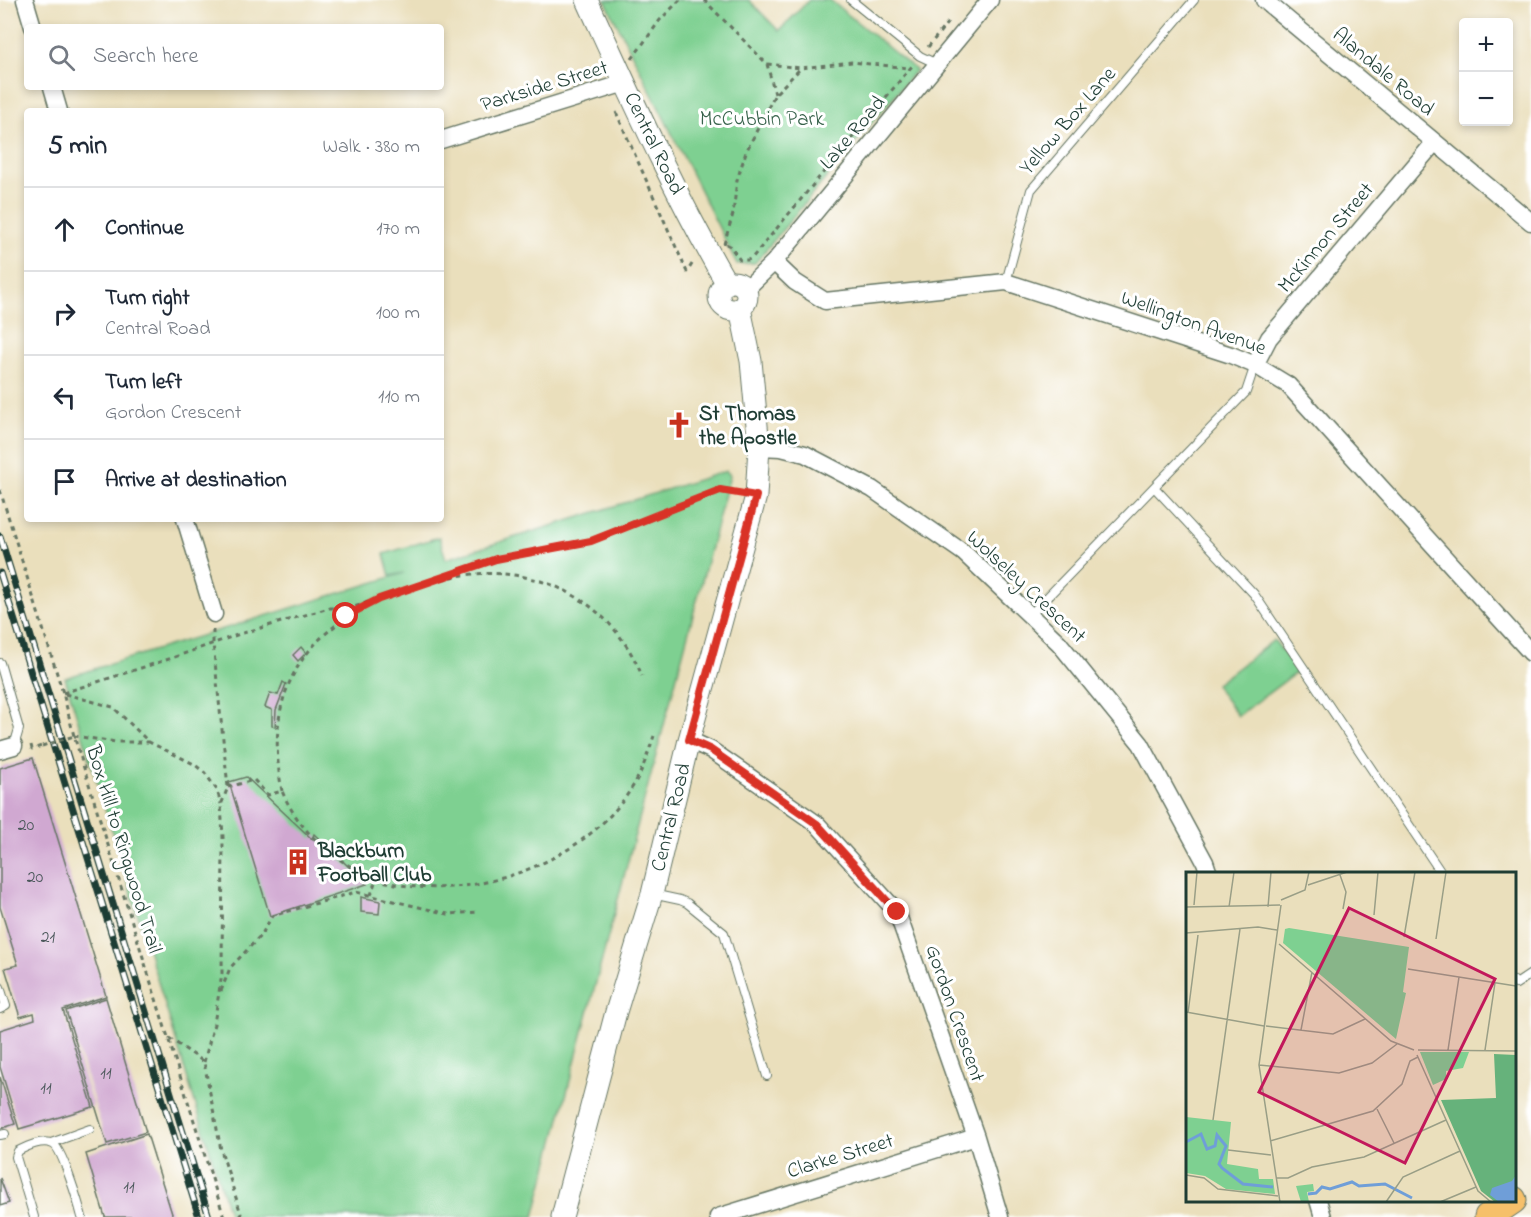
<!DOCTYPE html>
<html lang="en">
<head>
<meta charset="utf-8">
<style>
  :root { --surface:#fff; --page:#f6f6f7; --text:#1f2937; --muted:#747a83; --line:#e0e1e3 }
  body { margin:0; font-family:"Indie Flower",sans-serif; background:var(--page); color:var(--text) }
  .controls { position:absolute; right:18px; top:18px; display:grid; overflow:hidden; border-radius:6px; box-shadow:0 3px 9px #0003 }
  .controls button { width:54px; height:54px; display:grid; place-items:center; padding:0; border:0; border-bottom:2px solid var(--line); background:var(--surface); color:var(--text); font:30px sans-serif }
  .stop { position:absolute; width:18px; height:18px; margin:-14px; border:4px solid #d93025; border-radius:50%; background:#fff }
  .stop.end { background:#d93025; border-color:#fff; box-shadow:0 2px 6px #0008 }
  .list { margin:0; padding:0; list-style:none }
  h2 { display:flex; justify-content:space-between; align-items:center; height:78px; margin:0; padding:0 24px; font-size:26px }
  h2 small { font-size:20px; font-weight:400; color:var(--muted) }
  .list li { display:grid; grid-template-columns:39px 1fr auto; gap:18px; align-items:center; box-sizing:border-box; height:84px; padding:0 24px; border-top:2px solid var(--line) }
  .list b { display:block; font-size:22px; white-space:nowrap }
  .list p { margin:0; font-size:20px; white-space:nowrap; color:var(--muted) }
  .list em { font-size:20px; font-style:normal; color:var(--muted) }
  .icon { flex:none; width:33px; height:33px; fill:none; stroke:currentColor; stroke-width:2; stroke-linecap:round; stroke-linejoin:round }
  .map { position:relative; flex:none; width:1531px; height:1217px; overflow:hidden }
  .search { position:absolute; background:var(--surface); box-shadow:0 3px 9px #0003; left:24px; top:24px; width:420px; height:66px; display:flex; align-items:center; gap:15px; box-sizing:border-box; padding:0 21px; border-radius:6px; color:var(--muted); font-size:22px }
  .panel { position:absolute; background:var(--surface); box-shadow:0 3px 9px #0003; left:24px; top:108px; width:420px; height:414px; border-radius:6px }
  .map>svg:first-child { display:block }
  .green { fill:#7ed091; stroke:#4e8662; stroke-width:1.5 }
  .building { fill:#d0a8d1 }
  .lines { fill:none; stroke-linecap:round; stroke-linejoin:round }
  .service-casing { stroke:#667664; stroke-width:10 }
  .minor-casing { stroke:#667664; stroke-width:19 }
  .tertiary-casing { stroke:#667664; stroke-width:23 }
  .primary-casing { stroke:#667664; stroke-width:29 }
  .path { stroke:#667664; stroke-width:3; stroke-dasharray:4.5 4.5; stroke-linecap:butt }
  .service { stroke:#fff; stroke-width:8 }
  .minor { stroke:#fff; stroke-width:16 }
  .tertiary { stroke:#fff; stroke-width:21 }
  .primary { stroke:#f6c06b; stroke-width:27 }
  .rail-casing { stroke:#1f3d34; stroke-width:7 }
  .rail { stroke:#fff; stroke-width:4.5; stroke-dasharray:14; stroke-linecap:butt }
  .path-bridge { stroke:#667664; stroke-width:3; stroke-dasharray:4.5 4.5; stroke-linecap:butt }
  .route { stroke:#d93025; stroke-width:8 }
  .labels { text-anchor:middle; stroke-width:6; stroke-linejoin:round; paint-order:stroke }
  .number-label { font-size:18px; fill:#4b585b }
  .street-label { font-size:21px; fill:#1f3d34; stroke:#fff }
  .park-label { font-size:21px; fill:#37624b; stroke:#fff }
  .poi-label { font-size:21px; font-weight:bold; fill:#1f3d34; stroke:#fff; text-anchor:start }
  .inset-river { fill:none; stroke:#6f9ed8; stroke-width:3 }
  .inset-road { fill:none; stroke:#999e86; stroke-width:1.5 }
  .view { fill:#c2185b; fill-opacity:0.15; stroke:#c2185b; stroke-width:3 }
  .inset-edge { fill:none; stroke:#1f3d34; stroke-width:3 }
</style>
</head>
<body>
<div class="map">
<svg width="1531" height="1217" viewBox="0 0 1531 1217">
  <rect width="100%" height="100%" fill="#fff"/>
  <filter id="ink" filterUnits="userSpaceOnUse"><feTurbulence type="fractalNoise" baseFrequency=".0167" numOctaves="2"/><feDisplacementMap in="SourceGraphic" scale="12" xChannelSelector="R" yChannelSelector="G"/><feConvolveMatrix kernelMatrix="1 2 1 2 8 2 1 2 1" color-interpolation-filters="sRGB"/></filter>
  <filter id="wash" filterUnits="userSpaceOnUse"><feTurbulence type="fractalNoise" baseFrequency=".008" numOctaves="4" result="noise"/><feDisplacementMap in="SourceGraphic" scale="24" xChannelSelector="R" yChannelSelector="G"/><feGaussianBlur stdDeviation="1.35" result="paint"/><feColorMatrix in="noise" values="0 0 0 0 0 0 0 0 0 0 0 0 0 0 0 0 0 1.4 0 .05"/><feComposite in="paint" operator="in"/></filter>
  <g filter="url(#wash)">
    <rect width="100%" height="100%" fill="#eadfbc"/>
    <path class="green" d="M 605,0 L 749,0 L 779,31 L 809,0 L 830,0 L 916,70 L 755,263 L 737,264 Z
      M 726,471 L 730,475 L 534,1217 L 230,1217 L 65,678 L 404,573 L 390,576 L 384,554 L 439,537 L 446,559 Z
      M 1274,640 L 1298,671 L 1238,716 L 1215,685 Z"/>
    <g id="blocks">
      <path class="building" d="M 301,647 L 306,653 L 298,661 L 293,655 Z
        M 283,682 L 286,684 L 276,710 L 275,727 L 272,726 L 272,710 L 265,707 L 270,693 L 278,695 Z
        M 33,758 L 106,996 L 63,1010 L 93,1107 L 19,1129 L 0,1067 L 0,1030 L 35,1019 L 34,1013 L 20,1017 L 5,968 L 18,965 L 0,907 L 0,768 Z
        M 246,777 L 312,839 L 314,834 L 367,884 L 270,916 L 229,782 Z
        M 361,897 L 380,901 L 379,914 L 361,912 Z
        M 106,998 L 146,1132 L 107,1144 L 66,1011 Z
        M 0,1077 L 15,1124 L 0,1129 Z
        M 147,1134 L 173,1217 L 105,1217 L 86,1154 Z
        M 0,1178 L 9,1203 L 0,1206 Z"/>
    </g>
  </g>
  <g filter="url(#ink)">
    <use href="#blocks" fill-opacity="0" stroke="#667664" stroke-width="1.5"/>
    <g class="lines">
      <g class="service-casing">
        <path id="service" d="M 851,0 L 920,56 L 937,64
          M 1006,282 L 1031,190 L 1194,0
          M 1154,487 L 1254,594 L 1442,874
          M 1030,615 L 1246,392 L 1255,365
          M 0,663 L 19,729 L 14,746
          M 652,894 L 680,900 L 687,903 L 724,933 L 767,1076
          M 1514,981 L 1516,984 L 1531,974
          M 0,987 L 6,1006 L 0,1009
          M 0,1135 L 5,1134
          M 51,1143 L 90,1129
          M 34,1217 L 16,1157 L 18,1151 C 28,1146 42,1139 53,1144 C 62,1148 79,1205 82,1217"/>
      </g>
      <g class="minor-casing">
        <path id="minor" d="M 25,0 L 33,27
          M 1264,0 L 1531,222
          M 52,87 L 59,111
          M 441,140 L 625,83
          M 774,262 L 795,282 L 825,301 L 1006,282 L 1231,355 L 1255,365 L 1288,385 L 1531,653
          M 745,290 L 774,262 L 990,0
          M 1255,365 L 1269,338 L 1434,143
          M 759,447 L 781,448 L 805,454 L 872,489 L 964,553 L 1059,643 L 1141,744 L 1205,862 L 1209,874
          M 185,519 L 214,614
          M 689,740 L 711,750 L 817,824 L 897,912 L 976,1137 L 1000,1217
          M 0,750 L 14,746
          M 1318,1200 L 1323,1217
          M 718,1217 L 976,1137"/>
      </g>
      <g class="tertiary-casing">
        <path id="tertiary" d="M 587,0 C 631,96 674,193 727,284
          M719 296a14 14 0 1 1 28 0a14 14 0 1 1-28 0Z
          M 562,1217 L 616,1012 L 652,894 L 689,740 L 756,496 L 759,447 L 751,361 L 740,308"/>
      </g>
      <g class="primary-casing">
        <path id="primary" d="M 1488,1217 L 1513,1200"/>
      </g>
      <path class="path" d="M 704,0 L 767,64 L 801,68 L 852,62 L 909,68
        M 928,47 L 948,22
        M 632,59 L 660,20 L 680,0
        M 767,64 L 775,94
        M 616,112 L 687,272 L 694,261
        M 724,244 L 733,214 L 737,180 L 746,152 L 775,94 L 801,68
        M 726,244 L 730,246 L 740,260 L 748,260 L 752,258 L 912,66
        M 0,490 L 63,693 L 74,736 L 224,1217
        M 442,579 C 526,559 609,593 642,676
        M 63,693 L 166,660 L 240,634 L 329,608 L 351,608 L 496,559 L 591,541 L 720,491 L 739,493
        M 65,694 L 113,707 L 149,742 L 194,764 L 205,773 L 217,790 L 221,804
        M 74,736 L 116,742 L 149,742
        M 31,745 L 32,749 L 42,746
        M 228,787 L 254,780 L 268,795 L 282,791 C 299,832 335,862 376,879 L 371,895
        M 282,791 C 266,707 290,648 365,606
        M 376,879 C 463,907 585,865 633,786 C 643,770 648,753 654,736
        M 221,991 L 230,968 L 262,934 L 272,916 L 356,892 L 448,914 L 478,912
        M 169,1038 L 204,1062 L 221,1150 L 242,1217
        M 204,1062 L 214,1024 L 222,973 L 223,837 L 221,805 L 228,787 L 213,643 L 213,630"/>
      <use href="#service" class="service"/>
      <use href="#minor" class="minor"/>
      <use href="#tertiary" class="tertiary"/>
      <use href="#primary" class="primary"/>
      <g class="rail-casing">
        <path id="rail" d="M 0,536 L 209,1217
          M 0,573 L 199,1217"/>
      </g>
      <use href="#rail" class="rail"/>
      <path class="path-bridge" d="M 42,746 L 74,736"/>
    </g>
  </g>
  <g class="lines" filter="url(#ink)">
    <path class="route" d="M 346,616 L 379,599 L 496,559 L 591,541 L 720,490 L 756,496 L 689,740 L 711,750 L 817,824 L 897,912"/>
  </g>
  <defs>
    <g id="church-bare" transform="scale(2.07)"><path d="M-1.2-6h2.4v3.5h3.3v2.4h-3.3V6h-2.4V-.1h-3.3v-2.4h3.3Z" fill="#c8321e" stroke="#fff" stroke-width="2.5" paint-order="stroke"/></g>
    <g id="building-bare" transform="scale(2.07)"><path d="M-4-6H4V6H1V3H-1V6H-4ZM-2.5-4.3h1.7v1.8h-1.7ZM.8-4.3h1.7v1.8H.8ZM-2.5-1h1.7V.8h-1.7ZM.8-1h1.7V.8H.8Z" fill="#c8321e" stroke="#fff" stroke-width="2.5" paint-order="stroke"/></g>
  </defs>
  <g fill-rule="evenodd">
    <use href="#church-bare" x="679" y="425"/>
    <use href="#building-bare" x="298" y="862"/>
  </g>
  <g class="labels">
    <g class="number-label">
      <text x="26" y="830">20</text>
      <text x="35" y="882">20</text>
      <text x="48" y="942">21</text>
      <text x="106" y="1078">11</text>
      <text x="46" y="1093">11</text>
      <text x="129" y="1192">11</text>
    </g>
    <g class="street-label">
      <text transform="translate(1384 71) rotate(40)" y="7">Alandale Road</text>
      <text transform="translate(544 85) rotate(-17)" y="7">Parkside Street</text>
      <text transform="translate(1067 120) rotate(-49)" y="7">Yellow Box Lane</text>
      <text transform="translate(852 132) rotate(-50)" y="7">Lake Road</text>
      <text transform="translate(655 143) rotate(64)" y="7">Central Road</text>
      <text transform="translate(1325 237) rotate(-50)" y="7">McKinnon Street</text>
      <text transform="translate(1194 322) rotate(20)" y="7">Wellington Avenue</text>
      <text transform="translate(1027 586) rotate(43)" y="7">Wolseley Crescent</text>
      <text transform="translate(670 817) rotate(-76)" y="7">Central Road</text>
      <text transform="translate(125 849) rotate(73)" y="7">Box Hill to Ringwood Trail</text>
      <text transform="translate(956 1013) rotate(71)" y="7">Gordon Crescent</text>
      <text transform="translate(840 1155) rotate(-17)" y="7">Clarke Street</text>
    </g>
    <g class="park-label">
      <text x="762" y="125">McCubbin Park</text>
    </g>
    <g class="poi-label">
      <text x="699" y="420">St Thomas<tspan x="699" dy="24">the Apostle</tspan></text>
      <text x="318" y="857">Blackburn<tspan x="318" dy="24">Football Club</tspan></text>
    </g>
  </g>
  <g transform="translate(1186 872)">
    <rect width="330" height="330" fill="#eadfbc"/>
    <path d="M 103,56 L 223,75 L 217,120 L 220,121 L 210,167 L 97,71 L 99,57 ZM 234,180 L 283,180 L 277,196 L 260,199 L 260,207 L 247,213 ZM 0,245 L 45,250 L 41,292 L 72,297 L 73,307 L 87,307 L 89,322 L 40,317 L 19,304 L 0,301 ZM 127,312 L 128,319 L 121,320 L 123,330 L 115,330 L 110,314 Z" fill="#7ed091"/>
    <path d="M 308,182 L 330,183 L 330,330 L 309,330 L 295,319 L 255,228 L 310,226 Z" fill="#66b27b"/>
    <path d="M 330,303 L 330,330 L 313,330 L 304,323 L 306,316 L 326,309 Z" fill="#6f9ed8"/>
    <path class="inset-river" d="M 0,270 L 15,262 L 21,277 L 29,274 L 31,263 L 40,274 L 33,292 L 36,296 L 57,312 L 87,315M 122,322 L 130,321 L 136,315 L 144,317 L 166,310 L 173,314 L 199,312 L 226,326"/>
    <path class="inset-road" d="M 154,3 L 160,20 L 157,37M 122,13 L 161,0M 95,28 L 119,18 L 123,0M 8,33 L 11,0M 0,35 L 94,33M 43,35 L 48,0M 82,35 L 85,0M 188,43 L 192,0M 0,61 L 72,55 L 91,58M 218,65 L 229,0M 250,67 L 260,0M 93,72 L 205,169 L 228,178M 222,97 L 330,114M 0,140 L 78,154M 2,141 L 12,63M 80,154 L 147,162 L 179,147M 115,158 L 126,100M 232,178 L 330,179M 262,178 L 273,105M 299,178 L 309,111M 231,183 L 292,319 L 305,330M 73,193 L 153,201 L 186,191 L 211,172M 191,237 L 208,271M 27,248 L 54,57M 84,269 L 187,239 L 216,212 L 224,189 L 232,185M 42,278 L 85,283M 0,303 L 18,306 L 32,317 L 92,324M 90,306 L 102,306 L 126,295 L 178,285 L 260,248M 94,330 L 73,193 L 95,33M 200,330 L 217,305 L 274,279M 254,330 L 290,315"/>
    <path class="view" d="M 163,36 L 309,107 L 219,291 L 73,220 Z"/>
    <rect width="330" height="330" class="inset-edge"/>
  </g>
</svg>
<div class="controls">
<button>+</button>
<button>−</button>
</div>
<div class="stop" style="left:346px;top:616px"></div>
<div class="stop end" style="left:897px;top:912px"></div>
<div class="search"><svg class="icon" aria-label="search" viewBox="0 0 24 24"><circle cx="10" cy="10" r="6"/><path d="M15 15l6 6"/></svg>Search here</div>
<section class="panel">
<h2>5 min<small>Walk · 380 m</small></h2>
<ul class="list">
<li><svg class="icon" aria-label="ahead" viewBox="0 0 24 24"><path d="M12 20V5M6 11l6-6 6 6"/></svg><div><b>Continue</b></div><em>170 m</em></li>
<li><svg class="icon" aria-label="right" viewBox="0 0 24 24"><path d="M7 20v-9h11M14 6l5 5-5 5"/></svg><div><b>Turn right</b><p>Central Road</p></div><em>100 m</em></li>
<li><svg class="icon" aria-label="left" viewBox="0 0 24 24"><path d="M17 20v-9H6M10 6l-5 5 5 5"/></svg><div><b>Turn left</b><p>Gordon Crescent</p></div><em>110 m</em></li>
<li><svg class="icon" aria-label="arrive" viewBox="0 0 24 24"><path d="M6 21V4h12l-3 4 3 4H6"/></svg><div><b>Arrive at destination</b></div></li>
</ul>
</section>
</div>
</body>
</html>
